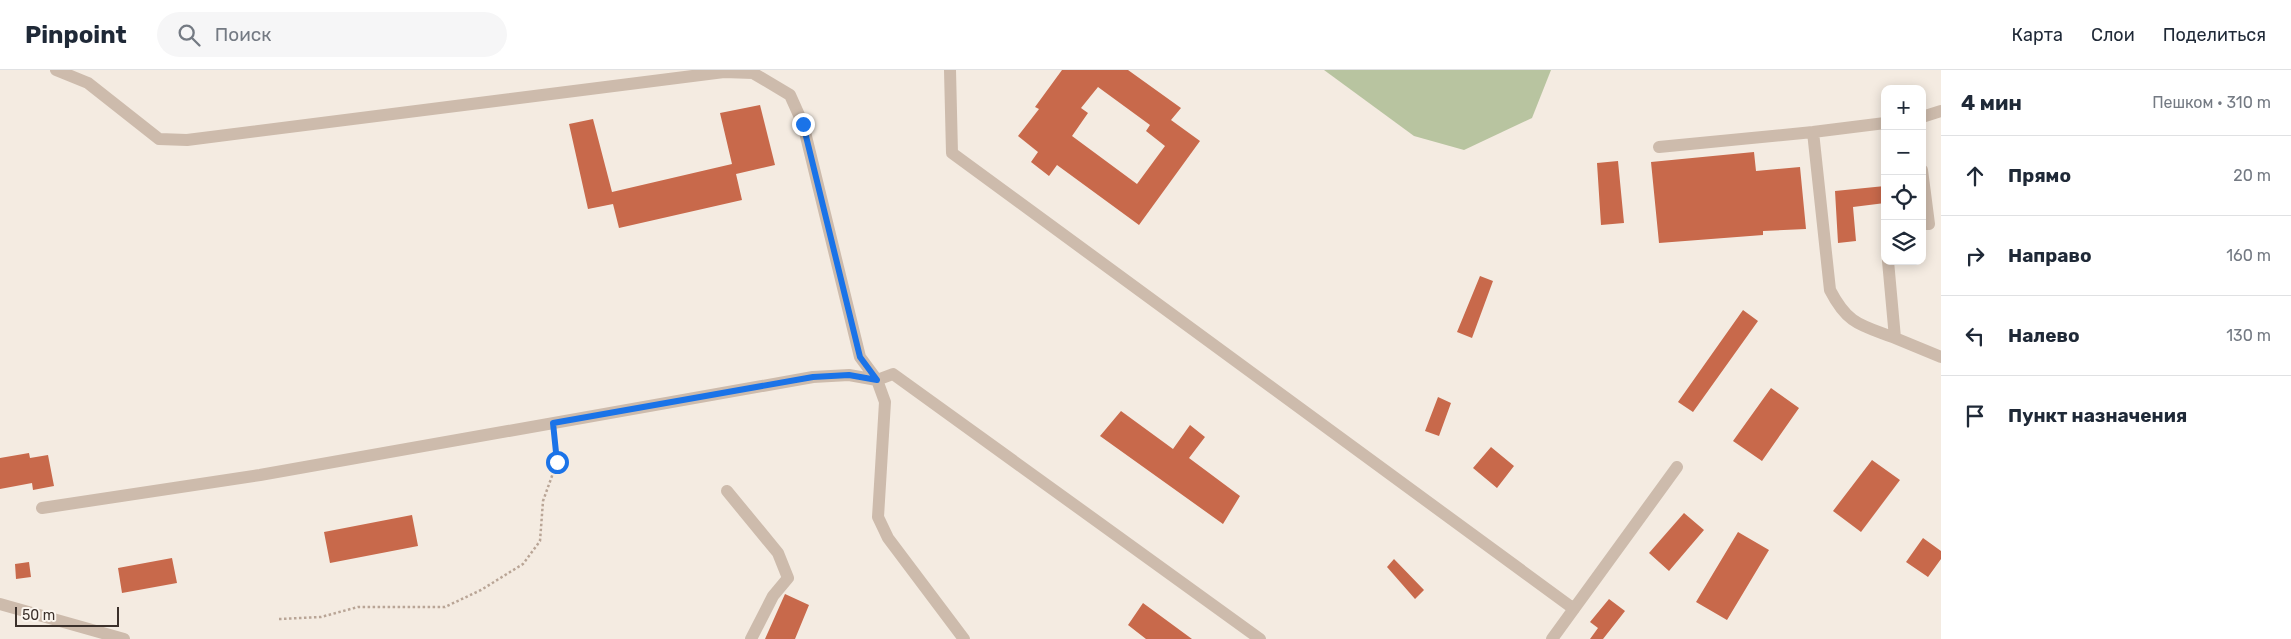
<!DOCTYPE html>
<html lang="ru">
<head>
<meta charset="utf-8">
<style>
  :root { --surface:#fff; --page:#f6f6f7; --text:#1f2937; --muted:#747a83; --line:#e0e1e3 }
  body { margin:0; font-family:Rubik,sans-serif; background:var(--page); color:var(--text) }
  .controls { position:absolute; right:15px; top:15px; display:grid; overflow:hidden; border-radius:10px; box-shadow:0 2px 12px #0003 }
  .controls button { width:45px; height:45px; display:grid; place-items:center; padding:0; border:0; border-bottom:1px solid var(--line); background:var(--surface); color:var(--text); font:25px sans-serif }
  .scale { position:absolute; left:15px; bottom:12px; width:104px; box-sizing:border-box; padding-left:5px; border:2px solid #3b302b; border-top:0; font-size:14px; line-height:18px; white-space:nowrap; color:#3b302b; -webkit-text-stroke:4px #fbf5ee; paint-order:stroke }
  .stop { position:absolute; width:15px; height:15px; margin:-11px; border:4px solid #1a73e8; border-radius:50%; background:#fff }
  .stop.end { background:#1a73e8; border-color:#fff; box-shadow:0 1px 5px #0008 }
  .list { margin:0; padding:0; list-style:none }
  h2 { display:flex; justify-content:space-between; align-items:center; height:65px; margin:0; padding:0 20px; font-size:21px }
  h2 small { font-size:16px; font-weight:400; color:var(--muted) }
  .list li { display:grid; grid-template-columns:32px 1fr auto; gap:15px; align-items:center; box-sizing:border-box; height:80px; padding:0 20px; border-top:1px solid var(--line) }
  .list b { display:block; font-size:19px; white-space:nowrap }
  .list em { font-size:16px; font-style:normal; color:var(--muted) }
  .icon { flex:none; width:28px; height:28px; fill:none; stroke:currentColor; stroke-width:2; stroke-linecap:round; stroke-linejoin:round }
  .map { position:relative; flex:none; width:1941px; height:569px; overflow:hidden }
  header { display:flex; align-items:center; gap:30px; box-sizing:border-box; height:70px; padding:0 25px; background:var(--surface); border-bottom:1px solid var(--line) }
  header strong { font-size:24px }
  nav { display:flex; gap:28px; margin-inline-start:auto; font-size:18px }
  .search { width:350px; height:45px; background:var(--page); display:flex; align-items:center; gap:12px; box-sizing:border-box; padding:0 18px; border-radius:28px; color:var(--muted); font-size:19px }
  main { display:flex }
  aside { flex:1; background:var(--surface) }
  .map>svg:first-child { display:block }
  .green { fill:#b8c4a0 }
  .building { fill:#c8694b; fill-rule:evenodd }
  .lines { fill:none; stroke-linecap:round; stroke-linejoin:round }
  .path { stroke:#b9a596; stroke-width:2.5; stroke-dasharray:2.5 2.5; stroke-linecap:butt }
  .minor { stroke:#cdbbac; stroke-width:12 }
  .route { stroke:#1a73e8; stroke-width:6 }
</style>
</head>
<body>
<header>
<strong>Pinpoint</strong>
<div class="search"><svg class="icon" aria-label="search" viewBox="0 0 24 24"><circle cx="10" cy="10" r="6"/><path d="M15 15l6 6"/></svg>Поиск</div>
<nav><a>Карта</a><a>Слои</a><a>Поделиться</a></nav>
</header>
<main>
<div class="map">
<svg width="1941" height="569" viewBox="0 0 1941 569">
  <rect width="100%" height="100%" fill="#f4ebe1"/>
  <path class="green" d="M 1324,0 L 1551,0 L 1532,48 L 1464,80 L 1414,66 Z"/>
  <path class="building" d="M 1062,0 L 1128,0 L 1181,38 L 1171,50 L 1200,71 L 1139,155 L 1057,95 L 1049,106 L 1031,92 L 1038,82 L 1018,66 L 1039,39 L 1035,37 ZM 1098,17 L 1150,55 L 1146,61 L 1165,76 L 1137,114 L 1072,66 L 1088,43 L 1081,38 Z
    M 760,35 L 775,95 L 736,104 L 742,130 L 619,158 L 613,134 L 588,139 L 569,54 L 593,49 L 612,122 L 732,94 L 720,43 Z
    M 1754,82 L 1756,101 L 1800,97 L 1806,159 L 1763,161 L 1763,165 L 1659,173 L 1651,92 Z
    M 1618,91 L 1624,153 L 1601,155 L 1597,93 Z
    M 1885,116 L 1885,133 L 1853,137 L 1856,171 L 1838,173 L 1835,121 Z
    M 1480,206 L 1493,211 L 1472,268 L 1457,262 Z
    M 1743,240 L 1758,251 L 1693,342 L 1678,332 Z
    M 1771,318 L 1799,338 L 1762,391 L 1733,371 Z
    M 1438,327 L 1451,333 L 1439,366 L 1425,361 Z
    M 1121,341 L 1173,379 L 1190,355 L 1205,367 L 1189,388 L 1240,426 L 1223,454 L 1100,366 Z
    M 1491,377 L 1514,396 L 1497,418 L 1473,398 Z
    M 29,383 L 30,388 L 48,385 L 54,416 L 33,420 L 32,413 L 0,419 L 0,388 Z
    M 1872,390 L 1900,410 L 1861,462 L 1833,441 Z
    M 1684,443 L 1704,460 L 1669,501 L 1649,483 Z
    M 412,445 L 418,476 L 330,493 L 324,462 Z
    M 1738,462 L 1769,480 L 1727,550 L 1696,532 Z
    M 1923,468 L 1941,481 L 1941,489 L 1928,507 L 1906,492 Z
    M 172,488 L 177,513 L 122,523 L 118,498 Z
    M 1394,489 L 1424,520 L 1415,529 L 1387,497 Z
    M 29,492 L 31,507 L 16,509 L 15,494 Z
    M 785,524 L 809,535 L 795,569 L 765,569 Z
    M 1609,529 L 1625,541 L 1603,569 L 1590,569 L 1598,558 L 1590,552 Z
    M 1143,533 L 1192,569 L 1146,569 L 1128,555 Z"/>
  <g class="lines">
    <path class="path" d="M 279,549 L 321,547 L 358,537 L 445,537 L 481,520 L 523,494 L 540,471 L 543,431 L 557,392 L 554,365"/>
    <path class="minor" d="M 56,0 L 88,13 L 159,69 L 187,70 L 724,2 L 753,3 L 790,25 L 803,54 L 860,287 L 877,310 L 893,304 L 1260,569
      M 950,0 L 952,83 L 1574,539
      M 1922,47 L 1941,41
      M 1813,62 L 1830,220 C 1848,255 1861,255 1895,268
      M 1659,77 L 1813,62 L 1885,53
      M 1922,100 L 1929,154 L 1922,154
      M 1888,191 L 1895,268 L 1941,287
      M 727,421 L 778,483 L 788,508 L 773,526 L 751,569
      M 42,438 L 260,405 L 813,307 L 849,305 L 877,310 L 885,332 L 878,447 L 888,468 L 964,569
      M 0,534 L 124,569
      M 1552,569 L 1677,397"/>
  </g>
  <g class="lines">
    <path class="route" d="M 557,392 L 553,353 L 813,307 L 849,305 L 877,310 L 860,287 L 803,54"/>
  </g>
</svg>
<div class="controls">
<button>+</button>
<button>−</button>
<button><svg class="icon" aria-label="locate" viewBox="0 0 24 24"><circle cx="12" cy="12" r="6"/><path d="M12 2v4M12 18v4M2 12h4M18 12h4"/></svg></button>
<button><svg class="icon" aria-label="layers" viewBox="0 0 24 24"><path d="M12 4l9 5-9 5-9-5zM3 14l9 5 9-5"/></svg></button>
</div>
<div class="scale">50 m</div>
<div class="stop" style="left:557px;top:392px"></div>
<div class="stop end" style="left:803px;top:54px"></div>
</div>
<aside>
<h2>4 мин<small>Пешком · 310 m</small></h2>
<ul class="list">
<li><svg class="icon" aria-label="ahead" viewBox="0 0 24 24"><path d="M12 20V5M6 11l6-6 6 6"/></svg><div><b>Прямо</b></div><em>20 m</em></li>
<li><svg class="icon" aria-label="right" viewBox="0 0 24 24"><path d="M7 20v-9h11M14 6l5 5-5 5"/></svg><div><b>Направо</b></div><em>160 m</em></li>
<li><svg class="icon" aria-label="left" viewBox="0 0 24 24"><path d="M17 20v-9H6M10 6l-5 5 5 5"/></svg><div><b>Налево</b></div><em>130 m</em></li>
<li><svg class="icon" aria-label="arrive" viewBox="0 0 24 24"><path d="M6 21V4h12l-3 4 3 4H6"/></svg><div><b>Пункт назначения</b></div></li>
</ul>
</aside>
</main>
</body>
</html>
